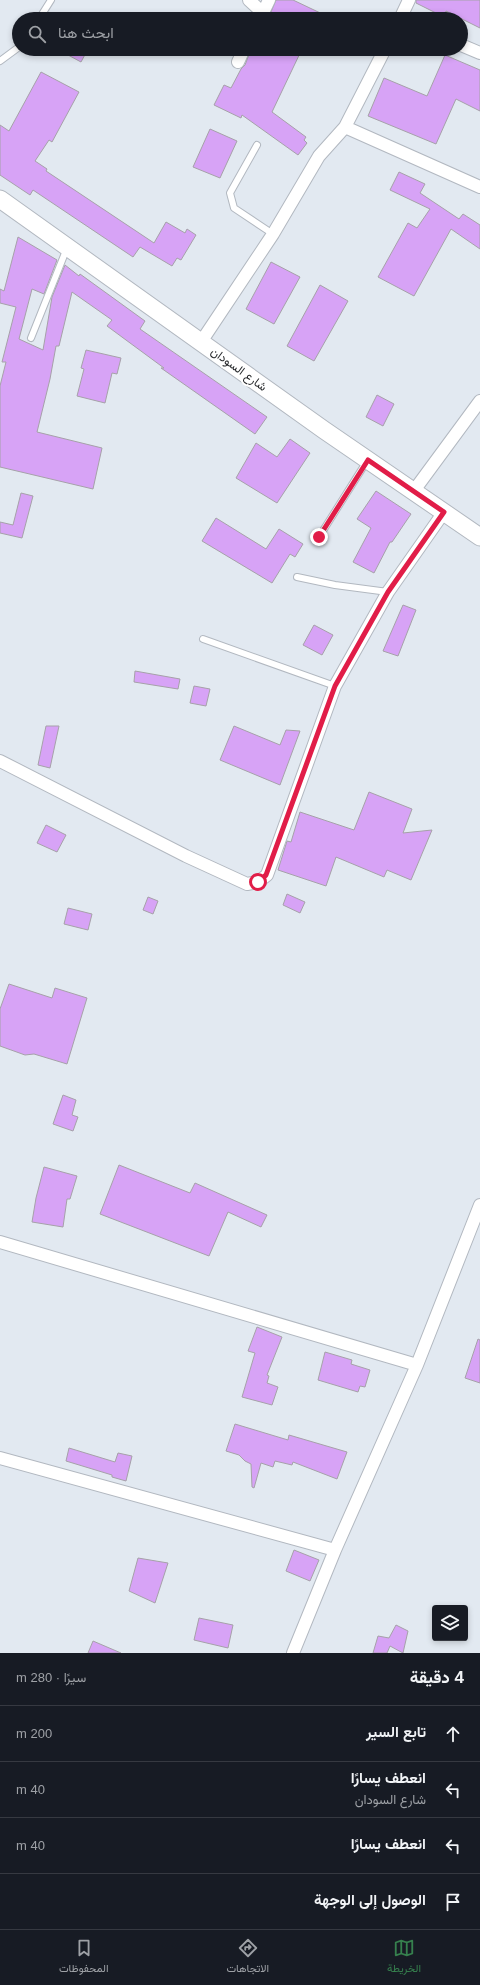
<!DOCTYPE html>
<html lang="ar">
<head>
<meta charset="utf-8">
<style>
  :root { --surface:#171b24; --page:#20242c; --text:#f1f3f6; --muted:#9ea1a6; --line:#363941; --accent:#36804e }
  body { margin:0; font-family:Arial,Vazirmatn,sans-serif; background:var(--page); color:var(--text); direction:rtl }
  .controls { position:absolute; right:12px; bottom:12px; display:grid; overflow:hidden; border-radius:4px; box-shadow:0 2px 6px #0003 }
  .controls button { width:36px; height:36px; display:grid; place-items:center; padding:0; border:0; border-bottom:1px solid var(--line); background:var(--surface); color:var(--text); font:20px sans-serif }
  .stop { position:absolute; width:12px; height:12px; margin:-9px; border:3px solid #e11d48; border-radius:50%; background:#fff }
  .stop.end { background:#e11d48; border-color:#fff; box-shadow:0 1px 4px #0008 }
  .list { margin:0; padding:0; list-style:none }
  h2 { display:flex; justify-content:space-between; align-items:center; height:52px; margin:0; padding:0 16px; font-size:17px }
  h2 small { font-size:13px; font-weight:400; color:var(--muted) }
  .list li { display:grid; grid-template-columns:26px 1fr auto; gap:12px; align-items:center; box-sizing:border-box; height:56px; padding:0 16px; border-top:1px solid var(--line) }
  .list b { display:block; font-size:15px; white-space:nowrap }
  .list p { margin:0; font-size:13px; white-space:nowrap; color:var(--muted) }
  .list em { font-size:13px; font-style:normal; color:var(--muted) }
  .icon { flex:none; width:22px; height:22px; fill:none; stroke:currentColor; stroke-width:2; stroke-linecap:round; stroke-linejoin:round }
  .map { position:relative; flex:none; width:480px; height:1653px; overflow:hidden; direction:ltr }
  .search { position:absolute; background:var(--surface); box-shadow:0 2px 6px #0003; left:12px; right:12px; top:12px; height:44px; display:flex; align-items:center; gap:10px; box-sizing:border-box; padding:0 14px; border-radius:22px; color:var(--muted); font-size:15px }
  .sheet { height:276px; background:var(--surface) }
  nav { display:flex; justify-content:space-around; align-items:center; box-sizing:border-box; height:56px; border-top:1px solid var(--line); background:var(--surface); font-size:11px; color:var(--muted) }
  nav a { display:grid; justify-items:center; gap:2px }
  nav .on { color:var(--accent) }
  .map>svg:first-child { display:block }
  .building { fill:#d7a3f6; stroke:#a6a1a9 }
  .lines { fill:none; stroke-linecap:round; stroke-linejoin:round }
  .lane-casing { stroke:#b2b8c0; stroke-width:8 }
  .street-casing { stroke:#b2b8c0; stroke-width:14 }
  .secondary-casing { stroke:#b2b8c0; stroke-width:19 }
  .lane { stroke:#fff; stroke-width:6 }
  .street { stroke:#fff; stroke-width:12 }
  .secondary { stroke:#fff; stroke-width:17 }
  .route { stroke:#e11d48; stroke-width:5 }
  .labels { text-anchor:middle; stroke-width:4; stroke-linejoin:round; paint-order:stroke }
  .street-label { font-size:12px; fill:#1e2023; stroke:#fff }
</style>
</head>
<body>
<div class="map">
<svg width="480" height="1653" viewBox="0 0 480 1653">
  <rect width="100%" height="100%" fill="#e2e9f1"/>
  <path class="building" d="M 276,0 L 293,0 L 333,19 L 268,19 Z
    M 416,0 L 480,0 L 480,28 L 446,11 L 444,17 L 416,3 Z
    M 57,49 L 88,49 L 81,62 Z
    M 251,49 L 302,49 L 272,112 L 306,137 L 304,140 L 307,143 L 298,155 L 242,115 L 241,118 L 214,105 L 224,85 L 231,88 L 241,69 L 245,65 Z
    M 445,55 L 480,70 L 480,111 L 456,99 L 436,144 L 368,116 L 384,78 L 427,96 Z
    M 41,72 L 79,92 L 52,142 L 49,140 L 35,161 L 47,169 L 46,171 L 154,243 L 166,222 L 185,233 L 187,229 L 196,235 L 181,260 L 177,258 L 172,266 L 140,247 L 133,257 L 33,190 L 30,195 L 0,175 L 0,125 L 9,131 Z
    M 210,129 L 237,141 L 220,178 L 193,167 Z
    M 399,172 L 425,184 L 420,193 L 459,219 L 463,214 L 480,225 L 480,249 L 451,229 L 414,296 L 378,277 L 408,223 L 417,228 L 430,209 L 390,190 Z
    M 18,237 L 57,260 L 44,294 L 32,289 L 19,339 L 43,350 L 52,297 L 65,265 L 79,276 L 80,274 L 145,321 L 140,329 L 267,417 L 255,434 L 161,368 L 164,368 L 107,326 L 112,320 L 72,292 L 59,346 L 56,346 L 50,379 L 37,432 L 102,448 L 93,489 L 0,467 L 0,386 L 6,362 L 2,362 L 16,307 L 0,303 L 0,289 L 4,291 Z
    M 271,262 L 300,277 L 274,324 L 246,309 Z
    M 320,285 L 348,301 L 314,361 L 287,346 Z
    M 86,350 L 121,358 L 117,374 L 112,373 L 105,403 L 77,396 L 84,369 L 81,368 Z
    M 377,395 L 394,404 L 383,426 L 366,417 Z
    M 290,439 L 310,453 L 277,503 L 236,478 L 256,443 L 277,457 Z
    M 376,491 L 411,514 L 392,542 L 390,542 L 374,573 L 353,562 L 371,528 L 357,519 Z
    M 21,493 L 33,496 L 22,538 L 0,533 L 0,522 L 13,525 Z
    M 216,518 L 266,549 L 279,529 L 303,544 L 295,557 L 290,554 L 272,583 L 202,541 Z
    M 403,605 L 416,610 L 398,656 L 383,651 Z
    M 314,625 L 333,635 L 322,655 L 303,645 Z
    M 135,671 L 180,679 L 178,689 L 134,682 Z
    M 194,686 L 210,689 L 206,706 L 190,703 Z
    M 46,726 L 59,726 L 50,768 L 38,765 Z
    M 234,726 L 280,745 L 286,730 L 300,731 L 280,785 L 220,760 Z
    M 369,792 L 412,809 L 403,833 L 432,830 L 411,880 L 387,870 L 384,877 L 336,857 L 326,886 L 278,870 L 287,841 L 291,842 L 300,812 L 354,830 Z
    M 46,825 L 66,835 L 57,852 L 37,843 Z
    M 287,894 L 305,902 L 300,913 L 283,905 Z
    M 148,897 L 158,901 L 153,914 L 143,910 Z
    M 68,908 L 92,914 L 88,930 L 64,924 Z
    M 9,984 L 52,998 L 55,988 L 87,998 L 67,1064 L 34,1054 L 25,1055 L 0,1046 L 0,1009 Z
    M 63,1095 L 76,1100 L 72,1115 L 78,1117 L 73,1131 L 53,1124 Z
    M 119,1165 L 190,1193 L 195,1183 L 267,1215 L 261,1227 L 228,1212 L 209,1256 L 100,1214 Z
    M 44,1167 L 77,1176 L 70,1199 L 67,1199 L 63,1227 L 32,1222 L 36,1198 Z
    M 257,1327 L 282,1337 L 267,1375 L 269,1376 L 267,1383 L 278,1387 L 272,1405 L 242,1397 L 255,1353 L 248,1351 Z
    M 478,1339 L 480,1340 L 480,1383 L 465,1378 Z
    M 325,1352 L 352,1360 L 351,1364 L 370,1370 L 365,1387 L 360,1386 L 358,1392 L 318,1380 Z
    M 235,1424 L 288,1440 L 289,1435 L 347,1452 L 337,1479 L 293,1462 L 292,1465 L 275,1461 L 273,1467 L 261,1463 L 254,1488 L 252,1487 L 251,1464 L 245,1461 L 239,1455 L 226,1451 Z
    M 69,1448 L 115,1462 L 118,1453 L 132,1456 L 126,1481 L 112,1477 L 112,1475 L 66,1461 Z
    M 294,1550 L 319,1560 L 310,1581 L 286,1571 Z
    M 138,1558 L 168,1563 L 155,1603 L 129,1591 Z
    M 199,1618 L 233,1625 L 228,1648 L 194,1640 Z
    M 396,1625 L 408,1631 L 403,1653 L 390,1646 L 387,1653 L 373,1653 L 378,1636 L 389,1638 Z
    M 93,1641 L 121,1653 L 88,1653 Z"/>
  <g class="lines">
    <g class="lane-casing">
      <path id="lane" d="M 39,19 L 51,0
        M 0,61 L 19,47
        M 257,145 L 230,193 L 234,208 L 273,234
        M 31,338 L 67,248
        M 319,537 L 367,461
        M 297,577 L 335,585 L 388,592
        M 203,639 L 335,686"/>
    </g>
    <g class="street-casing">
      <path id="street" d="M 249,0 L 263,13
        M 260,19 L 269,0
        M 400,19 L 409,0
        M 461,45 L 480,53
        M 238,62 L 244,49
        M 345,127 L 480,187
        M 201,342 L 273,234 L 319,156 L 345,127 L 385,49
        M 413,492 L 480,401
        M 0,761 L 186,856 L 247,884 L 258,882 L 267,875 L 335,686 L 388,592 L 444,512
        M 0,1242 L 417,1365
        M 0,1458 L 335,1550
        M 293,1653 L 335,1550 L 417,1365 L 480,1205"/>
    </g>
    <g class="secondary-casing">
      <path id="secondary" d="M 0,199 L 324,430 L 480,537"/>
    </g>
    <use href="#lane" class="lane"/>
    <use href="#street" class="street"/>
    <use href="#secondary" class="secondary"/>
  </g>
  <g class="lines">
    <path class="route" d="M 258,882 L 266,875 L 335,686 L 388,592 L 444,512 L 368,460 L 319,537"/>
  </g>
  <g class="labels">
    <g class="street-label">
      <text transform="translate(239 369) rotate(36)" y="4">شارع السودان</text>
    </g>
  </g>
</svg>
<div class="controls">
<button><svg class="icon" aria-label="layers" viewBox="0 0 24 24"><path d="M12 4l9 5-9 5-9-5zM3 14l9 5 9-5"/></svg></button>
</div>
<div class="stop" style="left:258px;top:882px"></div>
<div class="stop end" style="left:319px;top:537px"></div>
<div class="search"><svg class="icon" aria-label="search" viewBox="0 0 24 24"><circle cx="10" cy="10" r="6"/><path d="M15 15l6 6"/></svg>ابحث هنا</div>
</div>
<section class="sheet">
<h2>4 دقيقة<small>سيرًا · 280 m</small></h2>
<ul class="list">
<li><svg class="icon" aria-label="ahead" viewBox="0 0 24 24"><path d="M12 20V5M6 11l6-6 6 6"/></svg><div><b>تابع السير</b></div><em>200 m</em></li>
<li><svg class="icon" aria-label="left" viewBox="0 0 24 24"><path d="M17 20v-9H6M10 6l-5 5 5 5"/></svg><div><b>انعطف يسارًا</b><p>شارع السودان</p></div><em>40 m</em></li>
<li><svg class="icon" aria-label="left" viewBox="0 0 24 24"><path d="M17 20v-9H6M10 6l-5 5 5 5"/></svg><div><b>انعطف يسارًا</b></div><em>40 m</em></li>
<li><svg class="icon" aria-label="arrive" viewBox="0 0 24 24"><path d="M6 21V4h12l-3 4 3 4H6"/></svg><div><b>الوصول إلى الوجهة</b></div></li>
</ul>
</section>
<nav>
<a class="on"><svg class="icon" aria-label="map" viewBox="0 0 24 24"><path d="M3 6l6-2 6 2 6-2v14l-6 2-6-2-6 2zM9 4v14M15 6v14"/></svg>الخريطة</a>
<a><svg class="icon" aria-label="directions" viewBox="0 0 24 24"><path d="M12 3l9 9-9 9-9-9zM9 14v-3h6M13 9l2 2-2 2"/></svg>الاتجاهات</a>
<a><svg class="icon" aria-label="saved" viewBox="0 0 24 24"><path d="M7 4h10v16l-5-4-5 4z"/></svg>المحفوظات</a>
</nav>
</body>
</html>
